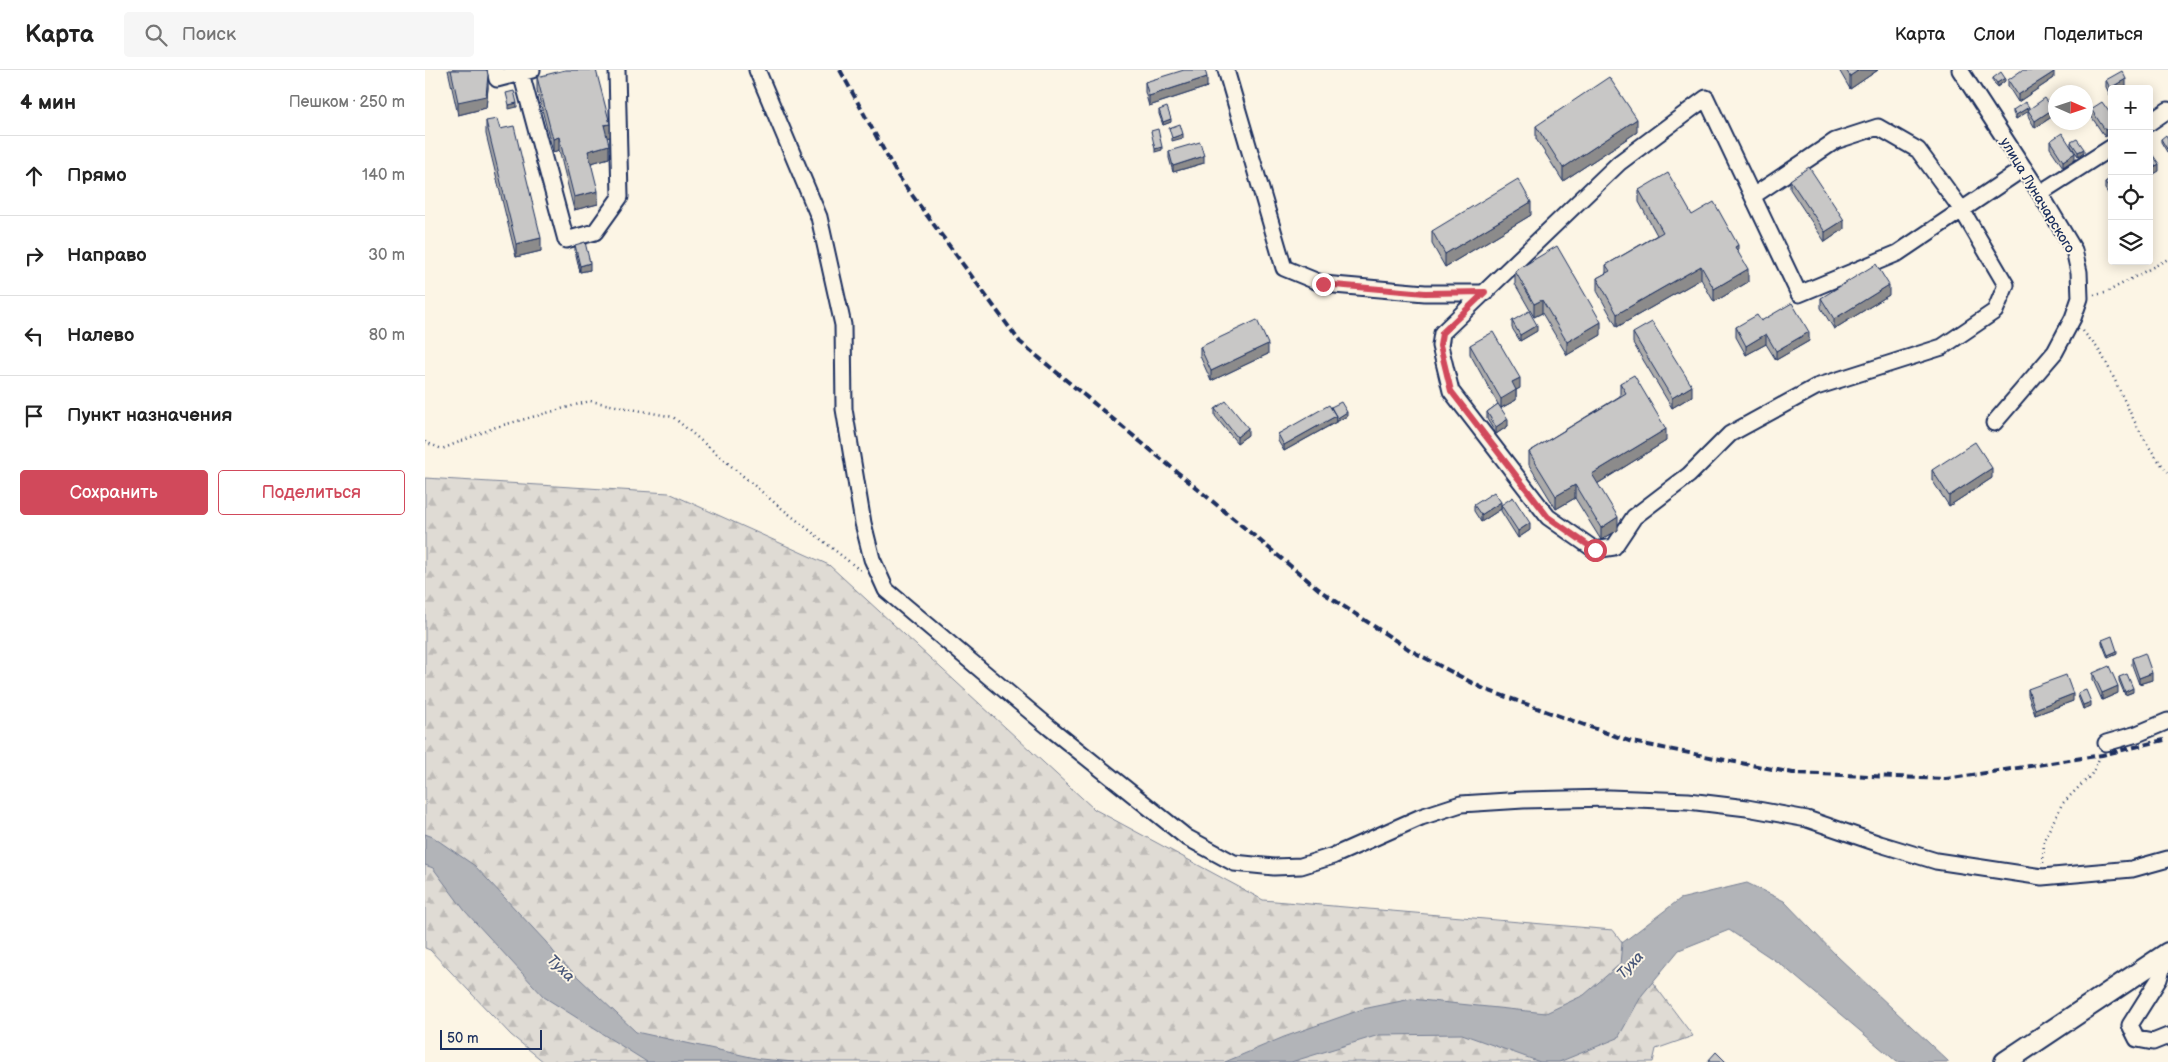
<!DOCTYPE html>
<html lang="ru">
<head>
<meta charset="utf-8">
<style>
  :root { --surface:#fff; --page:#f6f6f6; --text:#222; --muted:#767676; --line:#e0e0e0; --accent:#d1495b }
  body { margin:0; font-family:"Balsamiq Sans",sans-serif; background:var(--page); color:var(--text) }
  .controls { position:absolute; right:15px; top:15px; display:grid; overflow:hidden; border-radius:5px; box-shadow:0 2px 12px #0003 }
  .controls button { width:45px; height:45px; display:grid; place-items:center; padding:0; border:0; border-bottom:1px solid var(--line); background:var(--surface); color:var(--text); font:25px sans-serif }
  .compass { position:absolute; left:1623px; top:15px; width:45px; height:45px; border-radius:50%; background:var(--surface); box-shadow:0 2px 12px #0003; rotate:93deg }
  .scale { position:absolute; left:15px; bottom:12px; width:102px; box-sizing:border-box; padding-left:5px; border:2px solid #1b2f5e; border-top:0; font-size:14px; line-height:18px; white-space:nowrap; color:#1b2f5e; -webkit-text-stroke:4px #fcf5e5; paint-order:stroke }
  .stop { position:absolute; width:15px; height:15px; margin:-11px; border:4px solid #d1495b; border-radius:50%; background:#fff }
  .stop.end { background:#d1495b; border-color:#fff; box-shadow:0 1px 5px #0008 }
  .list { margin:0; padding:0; list-style:none }
  h2 { display:flex; justify-content:space-between; align-items:center; height:65px; margin:0; padding:0 20px; font-size:21px }
  h2 small { font-size:16px; font-weight:400; color:var(--muted) }
  .list li { display:grid; grid-template-columns:32px 1fr auto; gap:15px; align-items:center; box-sizing:border-box; height:80px; padding:0 20px; border-top:1px solid var(--line) }
  .list b { display:block; font-size:19px; white-space:nowrap }
  .list em { font-size:16px; font-style:normal; color:var(--muted) }
  .actions { display:flex; gap:10px; padding:15px 20px }
  .actions a { flex:1; padding:11px 0; border:1px solid var(--accent); border-radius:5px; text-align:center; font-size:18px; color:var(--accent) }
  .actions .main { background:var(--accent); color:#fff }
  .icon { flex:none; width:28px; height:28px; fill:none; stroke:currentColor; stroke-width:2; stroke-linecap:round; stroke-linejoin:round }
  .map { position:relative; flex:none; width:1743px; height:992px; overflow:hidden }
  header { display:flex; align-items:center; gap:30px; box-sizing:border-box; height:70px; padding:0 25px; background:var(--surface); border-bottom:1px solid var(--line) }
  header strong { font-size:24px }
  nav { display:flex; gap:28px; margin-inline-start:auto; font-size:18px }
  .search { width:350px; height:45px; background:var(--page); display:flex; align-items:center; gap:12px; box-sizing:border-box; padding:0 18px; border-radius:5px; color:var(--muted); font-size:19px }
  main { display:flex }
  aside { flex:1; background:var(--surface) }
  .map>svg:first-child { display:block }
  .forest { fill:url(#forest-firs); stroke:#7d8599 }
  .water { fill:#b2b4b8; stroke:#767f94 }
  .lines { fill:none; stroke-linecap:round; stroke-linejoin:round }
  .minor-casing { stroke:#1b2f5e; stroke-width:19 }
  .major-casing { stroke:#1b2f5e; stroke-width:24 }
  .path { stroke:#1b2f5e; stroke-width:2.5; stroke-dasharray:1 4; stroke-linecap:butt }
  .minor { stroke:#fcf5e5; stroke-width:15 }
  .major { stroke:#fcf5e5; stroke-width:20 }
  .rail { stroke:#1b2f5e; stroke-width:4; stroke-dasharray:8 4; stroke-linecap:butt }
  .wall { fill:#acabaa; stroke:#1b2f5e }
  .shaded-wall { fill:#8c8b8b; stroke:#1b2f5e }
  .building { fill:#c8c7c6; stroke:#1b2f5e }
  .route { stroke:#d1495b; stroke-width:6 }
  .labels { text-anchor:middle; stroke-width:4; stroke-linejoin:round; paint-order:stroke }
  .street-label { font-size:14px; fill:#1b2f5e; stroke:#fcf5e5 }
  .water-label { font-size:15px; font-style:italic; fill:#485779; stroke:#fcf5e5 }
</style>
</head>
<body>
<header>
<strong>Карта</strong>
<div class="search"><svg class="icon" aria-label="search" viewBox="0 0 24 24"><circle cx="10" cy="10" r="6"/><path d="M15 15l6 6"/></svg>Поиск</div>
<nav><a>Карта</a><a>Слои</a><a>Поделиться</a></nav>
</header>
<main>
<aside>
<h2>4 мин<small>Пешком · 250 m</small></h2>
<ul class="list">
<li><svg class="icon" aria-label="ahead" viewBox="0 0 24 24"><path d="M12 20V5M6 11l6-6 6 6"/></svg><div><b>Прямо</b></div><em>140 m</em></li>
<li><svg class="icon" aria-label="right" viewBox="0 0 24 24"><path d="M7 20v-9h11M14 6l5 5-5 5"/></svg><div><b>Направо</b></div><em>30 m</em></li>
<li><svg class="icon" aria-label="left" viewBox="0 0 24 24"><path d="M17 20v-9H6M10 6l-5 5 5 5"/></svg><div><b>Налево</b></div><em>80 m</em></li>
<li><svg class="icon" aria-label="arrive" viewBox="0 0 24 24"><path d="M6 21V4h12l-3 4 3 4H6"/></svg><div><b>Пункт назначения</b></div></li>
</ul>
<div class="actions"><a class="main">Сохранить</a><a>Поделиться</a></div>
</aside>
<div class="map">
<svg width="1743" height="992" viewBox="0 0 1743 992">
  <defs>
    <pattern id="forest-firs" width="22" height="20" patternUnits="userSpaceOnUse" patternTransform="scale(1.25)"><rect width="22" height="20" fill="#dfdbd4"/><path d="M5 1l3.5 6h-7zM16 11l3.5 6h-7z" fill="#bfbcb8"/></pattern>
  </defs>
  <rect width="100%" height="100%" fill="#fcf5e5"/>
  <filter id="ink" filterUnits="userSpaceOnUse"><feTurbulence type="fractalNoise" baseFrequency=".02" numOctaves="2"/><feDisplacementMap in="SourceGraphic" scale="10" xChannelSelector="R" yChannelSelector="G"/><feConvolveMatrix kernelMatrix="1 2 1 2 8 2 1 2 1" color-interpolation-filters="sRGB"/></filter>
  <g filter="url(#ink)">
    <path class="forest" d="M 0,408 L 244,423 L 404,495 L 669,739 L 838,830 L 1188,860 L 1268,966 L 1231,979 L 1228,992 L 119,992 L 86,965 L 5,880 L 0,878 Z"/>
    <path class="water" d="M 0,764 L 8,767 L 50,796 L 121,872 L 135,890 L 211,962 L 335,989 L 369,992 L 222,992 L 119,927 L 40,841 L 8,798 L 0,795 Z
      M 1322,813 L 1359,831 L 1412,886 L 1524,992 L 1472,992 L 1358,896 L 1304,860 L 1254,880 L 1217,925 L 1193,968 L 1134,992 L 1115,992 L 1037,964 L 954,965 L 866,992 L 800,992 L 859,967 L 938,939 L 986,929 L 1121,943 L 1159,925 L 1195,894 L 1197,873 L 1255,829 Z"/>
    <g class="lines">
      <g class="minor-casing">
        <path id="minor" d="M 70,0 L 72,9 L 107,0
          M 332,0 L 394,147 L 418,255 L 419,339 L 438,453 L 447,489 L 461,520 L 625,658 L 761,767 L 809,793 L 849,797 L 876,796 L 908,786 L 996,747 L 1036,734 L 1098,730 L 1184,728 L 1263,731 L 1322,738 L 1382,749 L 1455,774 L 1511,791 L 1617,807 L 1707,799 L 1743,789
          M 801,0 L 859,198 L 898,214 L 1000,223 L 1060,223
          M 1535,0 L 1615,123 L 1649,180 L 1654,202 L 1655,228 L 1648,248 L 1630,282 L 1569,353
          M 96,3 L 141,170 L 170,162 L 195,127 L 192,0
          M 1724,53 L 1743,40
          M 1615,123 L 1687,77
          M 1328,126 L 1410,71 L 1453,57 L 1493,80 L 1537,140 L 1581,215 L 1570,241 L 1517,277 L 1391,317 L 1305,364 L 1264,405 L 1209,447 L 1189,477 L 1170,480 L 1123,447 L 1026,321 L 1015,276 L 1017,263 L 1194,93 L 1281,28 L 1374,224 L 1473,183 L 1599,98
          M 1681,673 L 1712,664 L 1743,651
          M 1742,883 L 1734,909 L 1705,955 L 1712,969 L 1728,972 L 1743,966"/>
      </g>
      <g class="major-casing">
        <path id="major" d="M 1580,992 L 1743,883"/>
      </g>
      <path class="path" d="M 1669,225 L 1680,223 L 1743,189
        M 1658,261 C 1664,269 1672,276 1677,285 C 1698,323 1713,369 1743,402
        M 0,372 L 17,379 L 71,357 L 165,331 L 248,347 L 350,433 L 436,501
        M 1618,793 L 1619,770 L 1637,734 L 1666,705 L 1676,685"/>
      <use href="#minor" class="minor"/>
      <use href="#major" class="major"/>
      <path class="rail" d="M 415,0 L 473,106 L 595,272 L 897,522 L 985,580 L 1059,619 L 1207,672 L 1368,703 L 1521,709 L 1677,685 L 1743,669"/>
    </g>
    <path class="wall" d="M 23,0 L 62,0 L 63,18 L 61,38 L 33,45 Z
      M 1414,0 L 1453,0 L 1425,19 Z
      M 112,7 L 185,67 L 182,67 L 184,88 L 166,93 L 173,134 L 149,140 L 134,80 L 128,82 L 112,20 Z
      M 1568,8 L 1580,11 L 1572,17 L 1568,11 Z
      M 1629,8 L 1593,32 L 1583,16 L 1583,10 Z
      M 1681,10 L 1701,16 L 1687,19 L 1687,24 L 1685,25 L 1681,17 Z
      M 720,12 L 782,17 L 724,36 L 720,22 Z
      M 1604,39 L 1628,46 L 1610,58 L 1603,46 L 1603,41 L 1591,49 L 1588,43 L 1588,40 Z
      M 1666,39 L 1687,46 L 1687,62 L 1680,67 L 1666,46 Z
      M 734,40 L 746,52 L 738,55 L 734,44 Z
      M 61,51 L 75,59 L 116,181 L 91,187 L 61,64 Z
      M 1111,56 L 1212,62 L 1138,111 L 1111,69 Z
      M 1736,69 L 1743,69 L 1743,82 L 1742,82 L 1736,72 Z
      M 1625,71 L 1650,89 L 1638,97 L 1625,78 Z
      M 1646,72 L 1659,82 L 1653,86 L 1646,76 Z
      M 744,81 L 779,93 L 748,102 L 744,88 Z
      M 1687,108 L 1687,129 L 1680,119 L 1680,112 Z
      M 1365,110 L 1419,159 L 1400,172 L 1365,119 Z
      M 1214,120 L 1267,145 L 1313,183 L 1323,212 L 1289,232 L 1276,209 L 1192,257 L 1172,221 L 1172,208 L 1181,203 L 1181,195 L 1232,165 L 1214,132 Z
      M 1106,145 L 1020,197 L 1007,174 L 1007,161 Z
      M 150,175 L 165,200 L 155,202 L 150,181 Z
      M 1090,201 L 1176,265 L 1142,285 L 1117,243 L 1109,247 L 1090,214 Z
      M 1464,225 L 1409,259 L 1396,238 L 1396,228 Z
      M 1087,251 L 1112,261 L 1095,271 L 1087,258 Z
      M 1336,251 L 1384,271 L 1351,290 L 1341,274 L 1321,285 L 1311,267 L 1311,257 Z
      M 1208,263 L 1267,326 L 1247,338 L 1208,273 Z
      M 1045,275 L 1095,318 L 1091,320 L 1091,330 L 1076,338 L 1083,356 L 1071,364 L 1062,349 L 1062,342 L 1073,334 L 1045,284 Z
      M 775,277 L 843,284 L 786,311 L 775,286 Z
      M 1195,313 L 1241,371 L 1172,414 L 1193,460 L 1176,470 L 1150,428 L 1131,439 L 1104,395 L 1104,382 L 1195,326 Z
      M 906,337 L 922,346 L 859,381 L 853,371 L 853,364 Z
      M 790,339 L 823,365 L 812,373 L 790,346 Z
      M 1507,400 L 1567,408 L 1524,436 L 1507,410 Z
      M 1049,435 L 1076,439 L 1056,452 L 1049,441 Z
      M 1076,435 L 1105,460 L 1093,468 L 1076,441 Z
      M 1677,570 L 1692,584 L 1683,588 L 1677,573 Z
      M 1707,588 L 1727,610 L 1714,614 L 1707,595 Z
      M 1668,603 L 1693,623 L 1677,630 L 1668,610 Z
      M 1694,607 L 1708,622 L 1700,625 L 1694,611 Z
      M 1603,619 L 1648,631 L 1610,645 L 1603,625 Z
      M 1653,623 L 1666,636 L 1658,639 L 1653,626 Z"/>
    <path class="shaded-wall" d="M 1434,0 L 1453,0 L 1425,19 L 1425,6 Z
      M 1629,2 L 1629,8 L 1593,32 L 1593,25 Z
      M 63,5 L 63,18 L 61,38 L 33,45 L 33,32 Z
      M 782,7 L 782,17 L 724,36 L 724,26 Z
      M 1580,8 L 1580,11 L 1572,17 L 1572,13 Z
      M 1701,9 L 1701,16 L 1696,19 L 1687,19 L 1687,24 L 1685,25 L 1685,18 Z
      M 92,33 L 92,37 L 84,39 L 84,35 Z
      M 1604,37 L 1604,41 L 1591,49 L 1591,45 Z
      M 1628,39 L 1628,46 L 1610,58 L 1610,51 Z
      M 746,49 L 746,52 L 738,55 L 738,52 Z
      M 1212,49 L 1212,62 L 1138,111 L 1138,98 Z
      M 185,54 L 185,67 L 179,68 L 179,55 Z
      M 1687,56 L 1687,62 L 1680,67 L 1680,60 Z
      M 758,64 L 758,68 L 747,71 L 747,68 Z
      M 134,67 L 134,80 L 128,82 L 128,69 Z
      M 184,75 L 184,88 L 163,94 L 163,81 Z
      M 737,77 L 737,80 L 730,82 L 730,79 Z
      M 1659,79 L 1659,82 L 1653,86 L 1653,82 Z
      M 1650,83 L 1650,89 L 1638,97 L 1638,91 Z
      M 779,86 L 779,93 L 748,102 L 748,96 Z
      M 1734,94 L 1734,101 L 1724,107 L 1724,100 Z
      M 173,121 L 173,134 L 149,140 L 149,127 Z
      M 1106,132 L 1106,145 L 1020,197 L 1020,184 Z
      M 1419,150 L 1419,159 L 1400,172 L 1400,162 Z
      M 116,168 L 116,181 L 91,187 L 91,174 Z
      M 1313,175 L 1313,187 L 1310,177 Z
      M 165,193 L 165,200 L 155,202 L 155,196 Z
      M 1276,196 L 1276,209 L 1192,257 L 1192,244 Z
      M 1323,199 L 1323,212 L 1289,232 L 1289,219 Z
      M 1464,215 L 1464,225 L 1409,259 L 1409,249 Z
      M 1117,230 L 1117,243 L 1109,247 L 1109,234 Z
      M 1176,252 L 1176,265 L 1142,285 L 1142,272 Z
      M 1112,255 L 1112,261 L 1095,271 L 1095,265 Z
      M 1384,262 L 1384,271 L 1351,290 L 1351,281 Z
      M 1341,264 L 1341,274 L 1321,285 L 1321,276 Z
      M 843,274 L 843,284 L 786,311 L 786,301 Z
      M 1095,308 L 1095,318 L 1091,320 L 1091,330 L 1076,338 L 1076,329 L 1087,312 Z
      M 1267,316 L 1267,326 L 1247,338 L 1247,328 Z
      M 922,342 L 922,346 L 911,352 L 911,349 Z
      M 911,346 L 911,352 L 859,381 L 859,375 Z
      M 1083,349 L 1083,356 L 1071,364 L 1071,357 Z
      M 823,358 L 823,365 L 812,373 L 812,367 Z
      M 1241,359 L 1241,371 L 1167,417 L 1167,404 Z
      M 1567,398 L 1567,408 L 1524,436 L 1524,426 Z
      M 1150,415 L 1150,428 L 1131,439 L 1131,426 Z
      M 1076,432 L 1076,439 L 1056,452 L 1056,445 Z
      M 1193,447 L 1193,460 L 1176,470 L 1176,458 Z
      M 1105,453 L 1105,460 L 1093,468 L 1093,461 Z
      M 1692,581 L 1692,584 L 1683,588 L 1683,585 Z
      M 1727,603 L 1727,610 L 1714,614 L 1714,608 Z
      M 1693,616 L 1693,623 L 1677,630 L 1677,623 Z
      M 1708,618 L 1708,622 L 1700,625 L 1700,622 Z
      M 1648,624 L 1648,631 L 1610,645 L 1610,639 Z
      M 1666,632 L 1666,636 L 1658,639 L 1658,635 Z"/>
    <path class="building" d="M 26,0 L 62,0 L 63,5 L 61,26 L 33,32 Z
      M 140,0 L 171,0 L 185,54 L 179,55 L 184,75 L 163,81 L 173,121 L 149,127 L 134,67 L 128,69 L 112,7 Z
      M 759,0 L 780,0 L 782,7 L 724,26 L 720,12 Z
      M 1421,0 L 1434,0 L 1425,6 Z
      M 1597,0 L 1628,0 L 1629,2 L 1593,25 L 1583,10 Z
      M 1697,1 L 1701,9 L 1685,18 L 1681,10 Z
      M 1576,2 L 1580,8 L 1572,13 L 1568,8 Z
      M 1184,7 L 1212,49 L 1138,98 L 1111,56 Z
      M 89,21 L 92,33 L 84,35 L 81,23 Z
      M 1620,28 L 1628,39 L 1610,51 L 1603,40 Z
      M 1600,32 L 1604,37 L 1591,45 L 1588,40 Z
      M 1677,32 L 1687,46 L 1687,56 L 1680,60 L 1666,39 Z
      M 742,37 L 746,49 L 738,52 L 734,40 Z
      M 72,49 L 75,59 L 89,56 L 116,168 L 91,174 L 61,51 Z
      M 755,54 L 758,64 L 747,68 L 744,58 Z
      M 733,59 L 737,77 L 730,79 L 726,61 Z
      M 1637,63 L 1650,83 L 1638,91 L 1625,71 Z
      M 1741,65 L 1743,69 L 1743,78 L 1742,79 L 1736,69 Z
      M 1652,69 L 1659,79 L 1653,82 L 1646,72 Z
      M 775,72 L 779,86 L 748,96 L 744,81 Z
      M 1724,81 L 1725,81 L 1734,94 L 1724,100 Z
      M 1384,97 L 1419,150 L 1400,162 L 1365,110 Z
      M 1243,103 L 1267,145 L 1289,132 L 1313,175 L 1310,177 L 1323,199 L 1289,219 L 1276,196 L 1192,244 L 1172,208 L 1185,201 L 1181,195 L 1238,162 L 1214,120 Z
      M 1687,108 L 1687,122 L 1680,112 Z
      M 1093,109 L 1106,132 L 1020,184 L 1007,161 Z
      M 160,172 L 165,193 L 155,196 L 150,175 Z
      M 1132,176 L 1176,252 L 1142,272 L 1117,230 L 1109,234 L 1090,201 Z
      M 1451,194 L 1464,215 L 1409,249 L 1396,228 Z
      M 1367,233 L 1384,262 L 1351,281 L 1341,264 L 1321,276 L 1311,257 L 1332,245 L 1336,251 Z
      M 1104,241 L 1112,255 L 1095,265 L 1087,251 Z
      M 832,250 L 843,274 L 786,301 L 775,277 Z
      M 1227,252 L 1267,316 L 1247,328 L 1208,263 Z
      M 1068,262 L 1095,308 L 1087,312 L 1091,320 L 1076,329 L 1045,275 Z
      M 1209,305 L 1241,359 L 1167,404 L 1193,447 L 1176,458 L 1150,415 L 1131,426 L 1104,382 L 1201,323 L 1195,313 Z
      M 801,331 L 823,358 L 812,367 L 790,339 Z
      M 916,332 L 922,342 L 911,349 L 911,346 L 906,337 Z
      M 1073,334 L 1083,349 L 1071,357 L 1062,342 Z
      M 904,335 L 911,346 L 859,375 L 853,364 Z
      M 1550,372 L 1567,398 L 1524,426 L 1507,400 Z
      M 1069,422 L 1076,432 L 1056,445 L 1049,435 Z
      M 1088,427 L 1105,453 L 1093,461 L 1076,435 Z
      M 1687,566 L 1692,581 L 1683,585 L 1677,570 Z
      M 1720,583 L 1727,603 L 1714,608 L 1707,588 Z
      M 1684,596 L 1693,616 L 1677,623 L 1668,603 Z
      M 1702,604 L 1708,618 L 1700,622 L 1694,607 Z
      M 1641,605 L 1648,624 L 1610,639 L 1603,619 Z
      M 1661,620 L 1666,632 L 1658,635 L 1653,623 Z
      M 1291,982 L 1301,992 L 1282,992 Z"/>
  </g>
  <g class="lines" filter="url(#ink)">
    <path class="route" d="M 898,214 L 1000,223 L 1060,222 L 1017,263 L 1015,276 L 1026,321 L 1123,447 L 1170,480"/>
  </g>
  <g class="labels">
    <g class="street-label">
      <text transform="translate(1613 125) rotate(59)" y="5">улица Луначарского</text>
    </g>
    <g class="water-label">
      <text transform="translate(1205 895) rotate(-47)" y="5">Туха</text>
      <text transform="translate(136 898) rotate(44)" y="5">Туха</text>
    </g>
  </g>
</svg>
<div class="controls">
<button>+</button>
<button>−</button>
<button><svg class="icon" aria-label="locate" viewBox="0 0 24 24"><circle cx="12" cy="12" r="6"/><path d="M12 2v4M12 18v4M2 12h4M18 12h4"/></svg></button>
<button><svg class="icon" aria-label="layers" viewBox="0 0 24 24"><path d="M12 4l9 5-9 5-9-5zM3 14l9 5 9-5"/></svg></button>
</div>
<svg class="compass" viewBox="-18 -18 36 36"><path d="M0-13l5 13h-10z" fill="#e53935"/><path d="M0 13l5-13h-10z" fill="#767676"/></svg>
<div class="scale">50 m</div>
<div class="stop" style="left:1170px;top:480px"></div>
<div class="stop end" style="left:898px;top:214px"></div>
</div>
</main>
</body>
</html>
